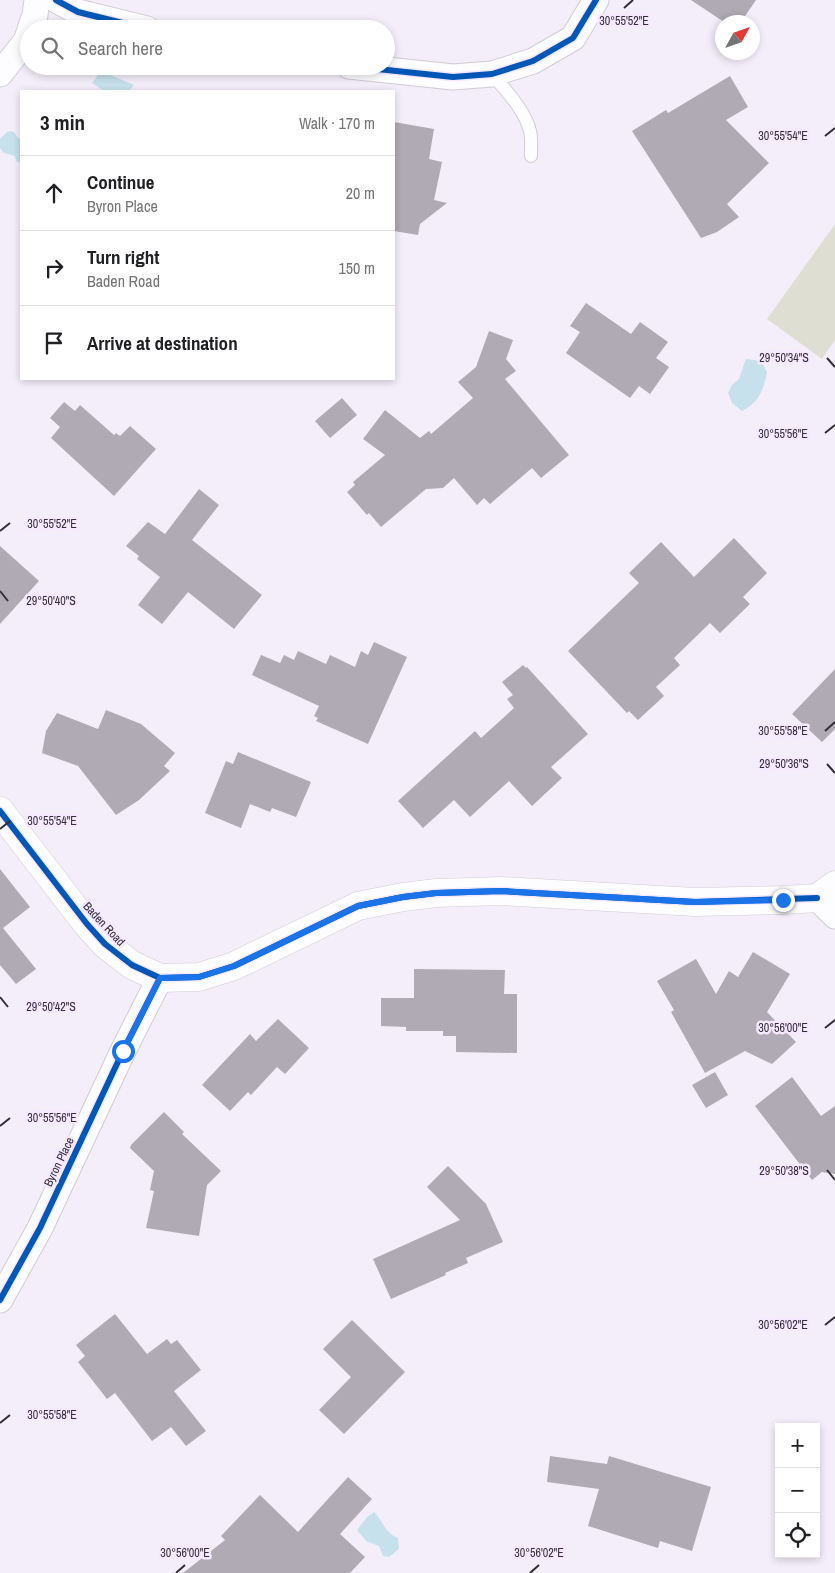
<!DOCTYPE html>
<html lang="en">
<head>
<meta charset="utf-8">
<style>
  :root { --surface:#fff; --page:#f2f2f2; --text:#202124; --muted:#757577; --line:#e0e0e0 }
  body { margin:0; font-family:"Archivo Narrow",sans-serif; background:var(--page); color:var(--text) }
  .controls { position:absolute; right:15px; bottom:15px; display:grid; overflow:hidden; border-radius:0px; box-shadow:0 2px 8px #0003 }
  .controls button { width:45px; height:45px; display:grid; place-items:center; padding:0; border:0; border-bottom:1px solid var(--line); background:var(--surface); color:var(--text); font:25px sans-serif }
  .compass { position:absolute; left:715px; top:15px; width:45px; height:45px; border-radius:50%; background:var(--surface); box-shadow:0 2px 8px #0003; rotate:50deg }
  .stop { position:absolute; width:15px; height:15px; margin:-11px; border:4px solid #1a73e8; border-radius:50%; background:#fff }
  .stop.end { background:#1a73e8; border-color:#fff; box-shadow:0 1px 5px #0008 }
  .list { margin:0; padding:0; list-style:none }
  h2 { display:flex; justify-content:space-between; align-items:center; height:65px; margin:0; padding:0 20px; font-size:21px }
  h2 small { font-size:16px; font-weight:400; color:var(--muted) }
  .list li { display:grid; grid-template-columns:32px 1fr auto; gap:15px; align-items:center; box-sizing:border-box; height:75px; padding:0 20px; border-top:1px solid var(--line) }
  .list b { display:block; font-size:19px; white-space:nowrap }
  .list p { margin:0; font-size:16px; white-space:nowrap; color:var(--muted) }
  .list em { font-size:16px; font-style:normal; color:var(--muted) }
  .icon { flex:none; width:28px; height:28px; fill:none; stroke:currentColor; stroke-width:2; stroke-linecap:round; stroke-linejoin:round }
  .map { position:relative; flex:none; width:835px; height:1573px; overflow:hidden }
  .search { position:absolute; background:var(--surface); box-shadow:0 2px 8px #0003; left:20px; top:20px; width:375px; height:55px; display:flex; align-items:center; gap:12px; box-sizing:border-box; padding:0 18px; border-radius:28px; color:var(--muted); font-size:19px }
  .panel { position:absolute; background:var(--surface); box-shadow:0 2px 8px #0003; left:20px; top:90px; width:375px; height:290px; border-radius:0px }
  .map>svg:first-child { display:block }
  .green { fill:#dfded2 }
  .water { fill:#c6e1ec }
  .building { fill:#b0aab4 }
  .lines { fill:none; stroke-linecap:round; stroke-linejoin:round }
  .service-casing { stroke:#d1cbd6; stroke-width:14 }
  .minor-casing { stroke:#d1cbd6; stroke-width:27 }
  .tertiary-casing { stroke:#d1cbd6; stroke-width:29 }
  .service { stroke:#fdfcfe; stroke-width:12 }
  .minor { stroke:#fdfcfe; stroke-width:25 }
  .tertiary { stroke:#fdfcfe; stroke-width:28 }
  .cycleway-casing { stroke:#f5e9ff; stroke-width:9 }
  .cycleway { stroke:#0057b8; stroke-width:6 }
  .route { stroke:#1a73e8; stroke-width:6 }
  .ticks { fill:none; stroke:#322d37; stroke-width:2 }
  .labels { text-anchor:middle; stroke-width:5; stroke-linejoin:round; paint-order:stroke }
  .street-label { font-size:12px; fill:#322d37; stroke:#f5e9ff }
  .ticks-label { font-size:12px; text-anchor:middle; fill:#322d37; stroke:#f5e9ff; stroke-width:5; stroke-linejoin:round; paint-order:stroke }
</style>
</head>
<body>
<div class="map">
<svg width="835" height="1573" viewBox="0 0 835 1573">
  <rect width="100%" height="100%" fill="#f4eefa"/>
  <path class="green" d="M 835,224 L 835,340 L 822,359 L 767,319 Z"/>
  <path class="water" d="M 101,71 L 134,85 L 129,91 L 104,91 L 92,83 Z
    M 11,131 L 15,133 L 17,137 L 21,139 L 21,163 L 16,161 L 15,156 L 4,153 L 0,148 L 0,139 L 7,132 Z
    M 746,359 L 761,361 L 767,372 C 764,389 759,403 742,411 L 732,403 L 728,393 L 732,385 L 739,379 Z
    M 374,1512 C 383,1521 385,1533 398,1538 L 399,1549 L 389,1557 L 383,1556 L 379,1546 L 366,1541 L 357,1530 L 367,1517 Z"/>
  <path class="building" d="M 691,0 L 756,0 L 741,22 L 724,22 Z
    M 730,76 L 748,107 L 726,120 L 769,163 L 727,204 L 739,217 L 717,232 L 701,238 L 632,131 L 666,110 L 668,113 Z
    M 394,122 L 434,129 L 429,159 L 442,162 L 434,200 L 447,203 L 420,224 L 418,235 L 394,231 Z
    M 586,303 L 631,334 L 640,322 L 668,342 L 656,358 L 669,367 L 650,394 L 639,386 L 630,398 L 566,353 L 580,332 L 570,326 Z
    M 489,331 L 513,340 L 506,359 L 516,371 L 505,379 L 569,455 L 541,478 L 532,468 L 490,504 L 484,498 L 477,505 L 454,478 L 443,488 L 426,489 L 381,527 L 369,513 L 367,515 L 347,492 L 355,485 L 353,482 L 385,455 L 363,439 L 385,410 L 420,438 L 429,431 L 431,434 L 473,398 L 458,382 L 476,367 Z
    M 342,398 L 357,415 L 330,438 L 315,421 Z
    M 64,402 L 75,411 L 80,405 L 114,435 L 116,433 L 120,436 L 130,426 L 156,449 L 114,496 L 51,438 L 60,427 L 50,418 Z
    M 199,489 L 219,505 L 192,540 L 262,595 L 234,629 L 188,592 L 162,624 L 138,605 L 160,577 L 137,559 L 139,556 L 126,546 L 148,522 L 165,534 Z
    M 734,538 L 767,573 L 743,597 L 750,604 L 720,633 L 710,623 L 674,658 L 680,665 L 656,687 L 664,696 L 638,720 L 629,711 L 627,713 L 568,651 L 639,583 L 629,573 L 661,542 L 694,577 Z
    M 0,546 L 39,581 L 0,624 Z
    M 374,642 L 407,657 L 368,744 L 316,721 L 318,718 L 314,716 L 319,706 L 252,675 L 261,655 L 280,663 L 284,655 L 294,660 L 298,651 L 326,664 L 330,655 L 355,667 L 361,651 L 368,655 Z
    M 523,665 L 526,668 L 527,667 L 588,734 L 551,767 L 562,778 L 532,806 L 509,781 L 470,817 L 454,800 L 423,828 L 398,801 L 475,731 L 481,738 L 514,708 L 507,699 L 513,695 L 502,682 Z
    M 835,669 L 835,729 L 822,742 L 792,714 Z
    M 106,710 L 141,724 L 175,753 L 164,766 L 170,771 L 139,800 L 116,815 L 78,766 L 42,753 L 46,731 L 57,713 L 98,729 Z
    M 238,752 L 311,782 L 296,817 L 272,808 L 270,812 L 250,804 L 241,828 L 205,813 L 226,761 L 233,764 Z
    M 0,869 L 30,907 L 3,928 L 36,969 L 16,984 L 0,965 Z
    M 753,952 L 790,974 L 767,1012 L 796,1042 L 772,1064 L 745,1051 L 705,1073 L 671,1012 L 674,1010 L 657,981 L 696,959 L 716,994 L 729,971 L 738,977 Z
    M 414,969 L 505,970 L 504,994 L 517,994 L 517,1053 L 456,1052 L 456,1036 L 443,1036 L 443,1031 L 406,1031 L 406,1027 L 381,1026 L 381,998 L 414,998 Z
    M 278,1019 L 309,1048 L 285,1074 L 277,1067 L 251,1095 L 248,1092 L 230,1111 L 202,1085 L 250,1034 L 256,1041 Z
    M 715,1072 L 728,1095 L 706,1108 L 692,1085 Z
    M 792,1077 L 821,1116 L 835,1106 L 835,1174 L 822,1172 L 812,1180 L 755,1106 Z
    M 164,1112 L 184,1132 L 182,1134 L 221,1171 L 207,1185 L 199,1236 L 146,1228 L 154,1191 L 150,1190 L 154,1171 L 130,1148 L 131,1145 Z
    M 448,1166 L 486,1204 L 503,1242 L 466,1258 L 468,1263 L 445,1273 L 446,1275 L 391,1299 L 373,1259 L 460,1220 L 427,1187 Z
    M 115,1314 L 147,1354 L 167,1339 L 171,1344 L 177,1340 L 201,1370 L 174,1391 L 206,1431 L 186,1446 L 171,1427 L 152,1441 L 115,1393 L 107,1399 L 78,1362 L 85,1356 L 76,1345 Z
    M 352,1320 L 405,1372 L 344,1434 L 319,1410 L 351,1377 L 323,1349 Z
    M 550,1456 L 607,1464 L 609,1456 L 711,1487 L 692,1551 L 660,1541 L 658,1548 L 588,1526 L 599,1489 L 547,1482 Z
    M 348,1477 L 372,1499 L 340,1534 L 365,1557 L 350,1573 L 183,1573 L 225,1540 L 221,1536 L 260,1495 L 298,1532 Z"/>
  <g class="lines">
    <g class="service-casing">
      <path id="service" d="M 492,74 C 506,91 525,110 530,131 C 532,139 531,148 531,156"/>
    </g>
    <g class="minor-casing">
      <path id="minor" d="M 56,0 L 78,12 L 147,29
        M 30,29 L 35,15 L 37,0
        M 349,66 L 453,77 L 492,74 L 533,61 L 573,38 L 596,0
        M 0,74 L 26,41 L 29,33
        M 817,898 L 835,916
        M 0,1300 L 40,1228 L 123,1051 L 160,978"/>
    </g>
    <g class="tertiary-casing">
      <path id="tertiary" d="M 0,811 L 87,924 L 105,944 L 132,965 L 160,978 L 199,977 L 234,966 L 358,906 L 403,897 L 436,893 L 501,891 L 695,902 L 783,900 L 817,898 L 835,885"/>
    </g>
    <use href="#service" class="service"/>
    <use href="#minor" class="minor"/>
    <use href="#tertiary" class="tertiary"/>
    <g class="cycleway-casing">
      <path id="cycleway" d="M 56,0 L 78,12 L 147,29
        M 349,66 L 453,77 L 492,74 L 533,61 L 573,38 L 596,0
        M 0,811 L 87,924 L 105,944 L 132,965 L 160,978 L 199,977 L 234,966 L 358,906 L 403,897 L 436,893 L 501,891 L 695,902 L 817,898
        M 0,1300 L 40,1228 L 123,1051 L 160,978"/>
    </g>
    <use href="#cycleway" class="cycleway"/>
  </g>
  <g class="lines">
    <path class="route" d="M 123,1051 L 160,978 L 199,977 L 234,966 L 358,906 L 403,897 L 436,893 L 501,891 L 695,902 L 783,900"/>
  </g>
  <path class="ticks" d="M 624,8 L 633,0M 825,136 L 835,128M 827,358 L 835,367M 825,433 L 835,425M 0,531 L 10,523M 0,591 L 8,601M 825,731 L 835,722M 827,764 L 835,773M 0,829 L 10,821M 0,997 L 8,1007M 825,1028 L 835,1020M 0,1126 L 10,1118M 827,1170 L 835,1180M 825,1325 L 835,1317M 0,1423 L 10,1415M 176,1573 L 185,1565M 530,1573 L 539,1565"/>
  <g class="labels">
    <g class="street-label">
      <text transform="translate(104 924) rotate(47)" y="4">Baden Road</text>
      <text transform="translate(59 1162) rotate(-64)" y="4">Byron Place</text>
    </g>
  </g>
  <g class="ticks-label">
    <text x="624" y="25">30°55'52"E</text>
    <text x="783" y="140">30°55'54"E</text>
    <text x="784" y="362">29°50'34"S</text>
    <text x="783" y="438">30°55'56"E</text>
    <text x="52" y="528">30°55'52"E</text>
    <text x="51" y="605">29°50'40"S</text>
    <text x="783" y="735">30°55'58"E</text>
    <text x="784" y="768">29°50'36"S</text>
    <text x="52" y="825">30°55'54"E</text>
    <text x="51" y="1011">29°50'42"S</text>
    <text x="783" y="1032">30°56'00"E</text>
    <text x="52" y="1122">30°55'56"E</text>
    <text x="784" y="1175">29°50'38"S</text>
    <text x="783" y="1329">30°56'02"E</text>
    <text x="52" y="1419">30°55'58"E</text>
    <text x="185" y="1557">30°56'00"E</text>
    <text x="539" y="1557">30°56'02"E</text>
  </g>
</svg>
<div class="controls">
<button>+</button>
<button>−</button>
<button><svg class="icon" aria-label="locate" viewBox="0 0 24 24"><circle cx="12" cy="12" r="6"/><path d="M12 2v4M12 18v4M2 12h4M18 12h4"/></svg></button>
</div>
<svg class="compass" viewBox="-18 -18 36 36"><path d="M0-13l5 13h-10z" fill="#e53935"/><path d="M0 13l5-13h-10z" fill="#757577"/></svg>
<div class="stop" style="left:123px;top:1051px"></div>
<div class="stop end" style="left:783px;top:900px"></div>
<div class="search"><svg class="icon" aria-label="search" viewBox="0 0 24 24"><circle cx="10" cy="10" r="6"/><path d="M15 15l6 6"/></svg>Search here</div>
<section class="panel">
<h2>3 min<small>Walk · 170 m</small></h2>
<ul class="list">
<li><svg class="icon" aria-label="ahead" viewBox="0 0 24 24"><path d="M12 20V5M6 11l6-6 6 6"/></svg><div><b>Continue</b><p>Byron Place</p></div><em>20 m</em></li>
<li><svg class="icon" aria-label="right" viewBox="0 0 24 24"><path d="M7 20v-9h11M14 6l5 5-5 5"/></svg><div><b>Turn right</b><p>Baden Road</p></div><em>150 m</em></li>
<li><svg class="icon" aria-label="arrive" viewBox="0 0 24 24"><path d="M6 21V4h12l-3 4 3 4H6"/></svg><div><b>Arrive at destination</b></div></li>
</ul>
</section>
</div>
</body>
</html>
